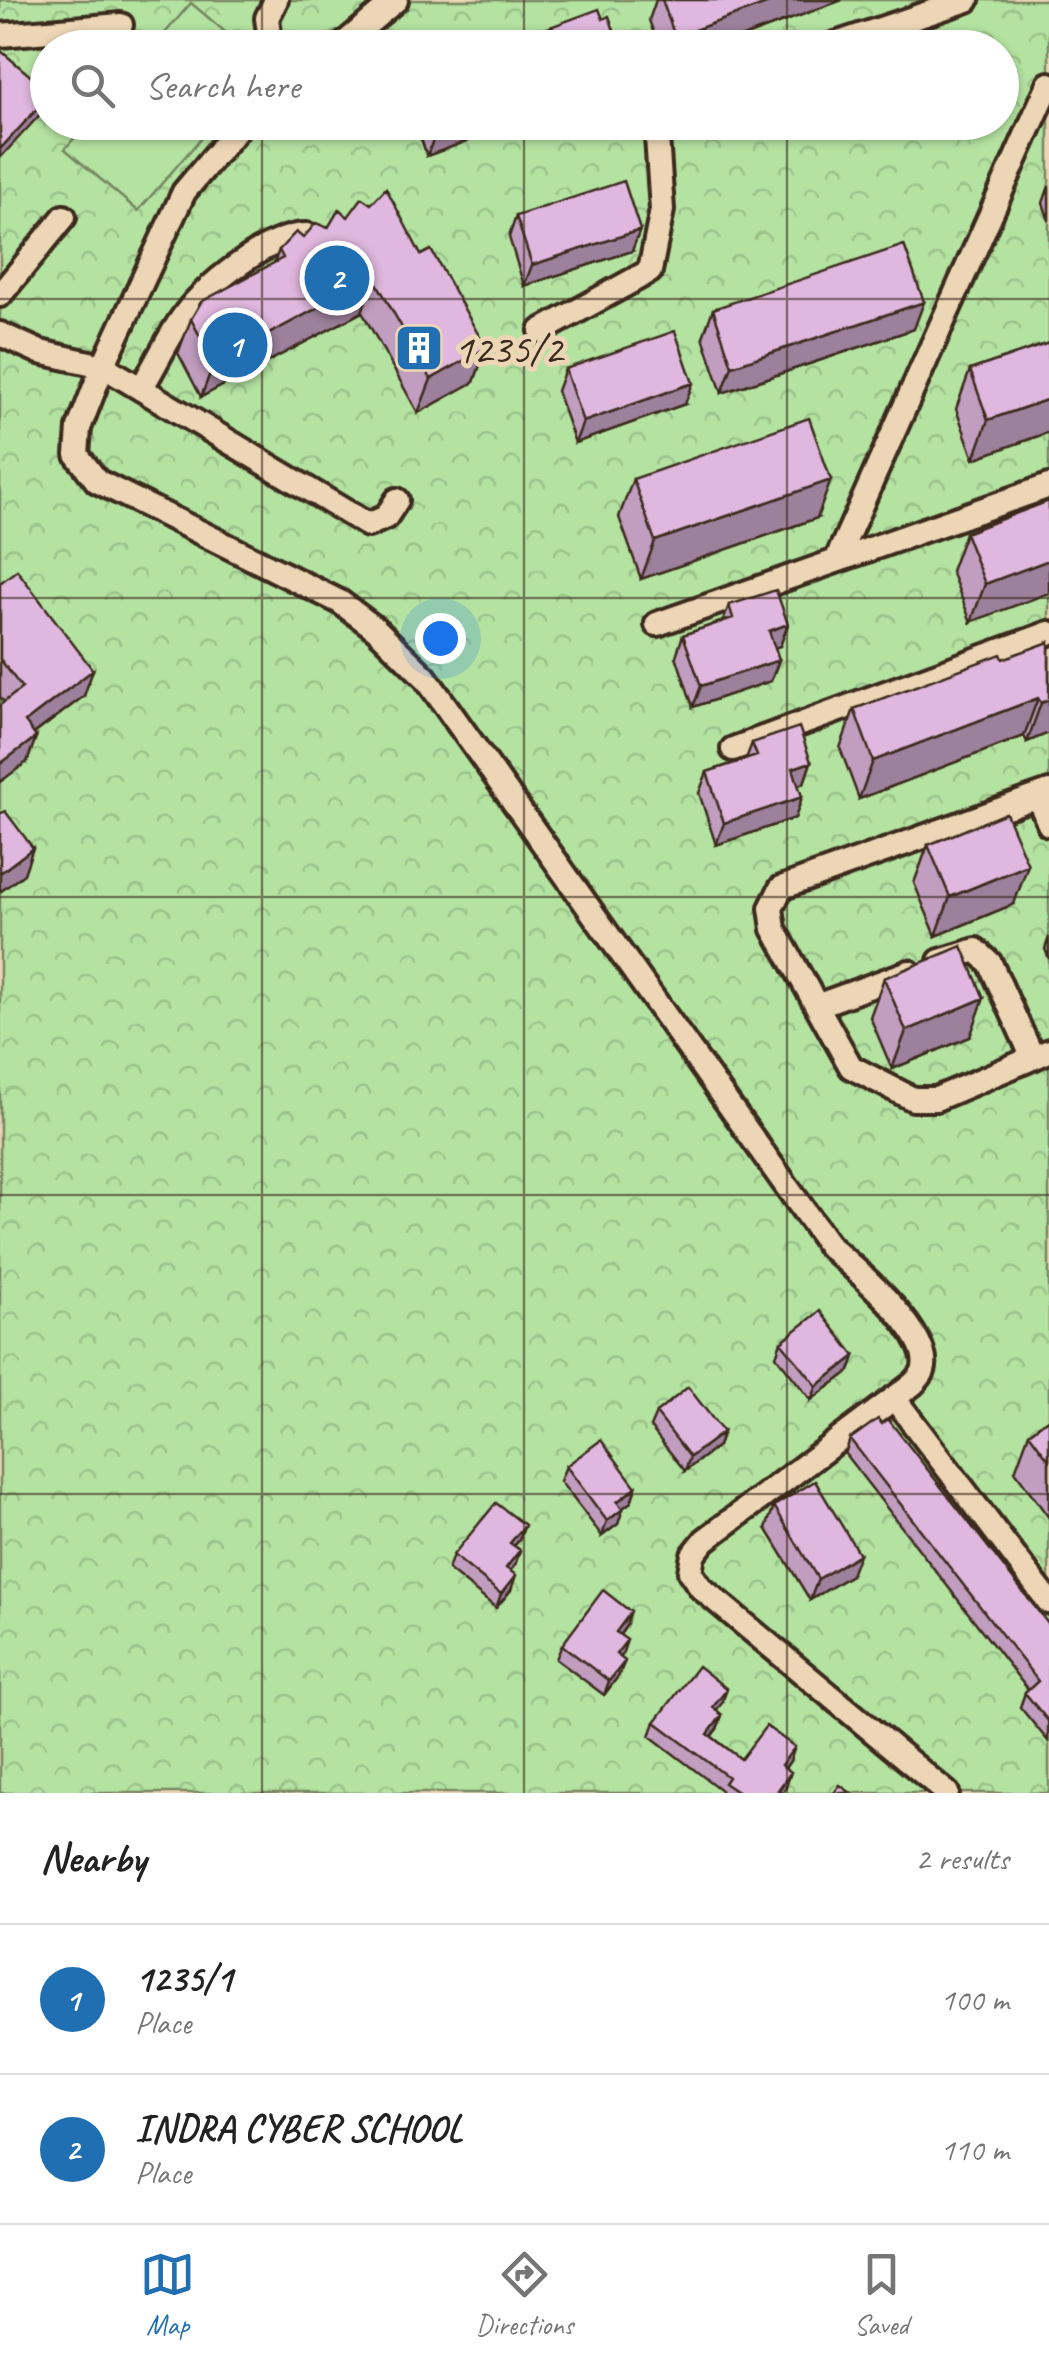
<!DOCTYPE html>
<html lang="en">
<head>
<meta charset="utf-8">
<style>
  :root { --surface:#fff; --page:#f6f6f6; --text:#222; --muted:#767676; --line:#e0e0e0; --accent:#1f6fb2 }
  body { margin:0; font-family:Caveat,sans-serif; background:var(--page); color:var(--text) }
  .you { position:absolute; left:440px; top:638px; width:35px; height:35px; margin:-25px; border:8px solid #fff; border-radius:50%; background:#1a73e8; box-shadow:0 0 0 15px #1a73e833 }
  .badge { display:grid; place-items:center; width:65px; height:65px; border-radius:50%; background:var(--accent); color:#fff; font-size:32px; font-weight:700 }
  .pin { position:absolute; translate:-50% -50%; border:5px solid #fff; box-shadow:0 2px 10px #0006 }
  .list { margin:0; padding:0; list-style:none }
  h2 { display:flex; justify-content:space-between; align-items:center; height:130px; margin:0; padding:0 40px; font-size:42px }
  h2 small { font-size:32px; font-weight:400; color:var(--muted) }
  .list li { display:grid; grid-template-columns:65px 1fr auto; gap:30px; align-items:center; box-sizing:border-box; height:150px; padding:0 40px; border-top:2px solid var(--line) }
  .list b { display:block; font-size:38px; white-space:nowrap }
  .list p { margin:0; font-size:32px; white-space:nowrap; color:var(--muted) }
  .list em { font-size:32px; font-style:normal; color:var(--muted) }
  .icon { flex:none; width:55px; height:55px; fill:none; stroke:currentColor; stroke-width:2; stroke-linecap:round; stroke-linejoin:round }
  .map { position:relative; flex:none; width:1049px; height:1793px; overflow:hidden }
  .search { position:absolute; background:var(--surface); box-shadow:0 2px 8px #0004; left:30px; right:30px; top:30px; height:110px; display:flex; align-items:center; gap:25px; box-sizing:border-box; padding:0 35px; border-radius:55px; color:var(--muted); font-size:38px }
  .sheet { height:430px; background:var(--surface) }
  nav { display:flex; justify-content:space-around; align-items:center; box-sizing:border-box; height:140px; border-top:2px solid var(--line); background:var(--surface); font-size:28px; color:var(--muted) }
  nav a { display:grid; justify-items:center; gap:5px }
  nav .on { color:var(--accent) }
  .map>svg:first-child { display:block }
  .park { fill:url(#park-crowns); stroke:#778660; stroke-width:2.5; fill-rule:evenodd }
  .pitch { fill:#b3e2a1; stroke:#778660; stroke-width:2.5 }
  .lines { fill:none; stroke-linecap:round; stroke-linejoin:round }
  .minor-casing { stroke:#3b2a1e; stroke-width:30 }
  .minor { stroke:#edd6b6; stroke-width:22 }
  .wall { fill:#c19dbf; stroke:#3b2a1e; stroke-width:2.5 }
  .shaded-wall { fill:#9d809b; stroke:#3b2a1e; stroke-width:2.5 }
  .building { fill:#e0b7de; stroke:#3b2a1e; stroke-width:2.5 }
  .grid { fill:none; stroke:#3b2a1e; stroke-width:2.5; stroke-opacity:0.55 }
  .labels { text-anchor:middle; stroke-width:10; stroke-linejoin:round; paint-order:stroke }
  .poi-label { font-size:42px; fill:#3b2a1e; stroke:#edd6b6; text-anchor:start }
</style>
</head>
<body>
<div class="map">
<svg width="1049" height="1793" viewBox="0 0 1049 1793">
  <defs>
    <pattern id="park-crowns" width="20" height="18" patternUnits="userSpaceOnUse" patternTransform="scale(2.5)"><rect width="20" height="18" fill="#b3e2a1"/><path d="M2 6a3 3 0 1 1 6 0M12 15a3 3 0 1 1 6 0" fill="none" stroke="#9bc28a"/></pattern>
  </defs>
  <rect width="100%" height="100%" fill="#edd6b6"/>
  <filter id="ink" filterUnits="userSpaceOnUse"><feTurbulence type="fractalNoise" baseFrequency=".01" numOctaves="2"/><feDisplacementMap in="SourceGraphic" scale="20" xChannelSelector="R" yChannelSelector="G"/><feConvolveMatrix kernelMatrix="1 2 1 2 8 2 1 2 1" color-interpolation-filters="sRGB"/></filter>
  <g filter="url(#ink)">
    <path class="park" d="M 0,0 L 1049,0 L 1049,1793 L 0,1793 ZM 48,48 L 1002,48 L 1002,122 L 48,122 Z"/>
    <path class="pitch" d="M 191,3 L 243,47 L 153,47 Z
      M 88,122 L 214,122 L 214,123 L 138,211 L 65,149 Z"/>
    <g class="lines">
      <g class="minor-casing">
        <path id="minor" d="M 0,35 L 121,25
          M 271,48 L 267,18 L 276,0
          M 339,48 L 396,0
          M 824,48 L 967,0
          M 243,122 L 184,192 L 103,366 L 79,428 L 77,455 L 97,481 L 340,602 L 376,629 L 425,677 L 829,1246 C 853,1267 936,1336 923,1371 C 921,1376 917,1380 913,1384 L 705,1540 L 693,1555 L 690,1572 L 701,1588 L 947,1793
          M 0,295 L 64,217
          M 541,331 L 650,271 L 662,210 L 656,122
          M 0,334 L 40,352 L 103,366 L 368,525 L 386,517 L 397,500
          M 141,389 C 158,361 173,326 195,302 C 218,277 273,234 307,235 L 311,245
          M 836,561 L 1049,84
          M 657,624 L 1049,486
          M 733,749 L 1049,633
          M 1049,792 L 781,888 L 771,908 L 774,929 L 851,1067 L 913,1099 L 936,1099 L 1049,1051
          M 1038,797 L 1049,824
          M 940,961 L 976,950 L 990,963 L 1033,1058
          M 819,1005 L 909,972
          M 894,1398 L 1049,1602"/>
      </g>
      <use href="#minor" class="minor"/>
    </g>
    <path class="wall" d="M 656,0 L 842,0 L 713,48 L 659,48 L 649,20 Z
      M 415,122 L 519,122 L 427,156 Z
      M 1049,186 L 1049,221 L 1043,203 Z
      M 516,216 L 632,251 L 524,286 L 509,237 Z
      M 348,217 L 421,255 L 486,348 L 474,382 L 418,413 L 362,312 L 201,397 L 178,353 L 191,319 L 274,263 L 279,250 L 328,228 Z
      M 713,309 L 914,329 L 722,393 L 703,337 Z
      M 1049,343 L 1049,432 L 974,459 L 956,409 L 970,370 Z
      M 565,369 L 685,404 L 575,443 L 557,391 Z
      M 633,479 L 817,518 L 641,579 L 619,517 Z
      M 1049,501 L 971,622 L 951,571 L 965,533 Z
      M 0,583 L 84,696 L 34,734 L 36,737 L 27,762 L 4,702 L 0,697 Z
      M 729,605 L 788,624 L 780,646 L 775,647 L 779,660 L 771,681 L 693,707 L 676,656 L 683,635 L 723,621 Z
      M 1049,642 L 1049,733 L 1027,742 L 1024,736 L 859,799 L 840,748 L 854,709 L 1003,659 Z
      M 752,743 L 811,762 L 804,783 L 798,785 L 802,797 L 795,818 L 716,845 L 699,793 L 707,772 L 746,759 Z
      M 928,845 L 1014,904 L 936,936 L 914,883 Z
      M 1049,937 L 1049,959 L 1045,949 Z
      M 884,978 L 970,1037 L 892,1069 L 870,1017 Z
      M 781,1342 L 855,1356 L 850,1371 L 811,1400 L 776,1356 Z
      M 656,1413 L 723,1432 L 718,1446 L 685,1471 L 650,1427 Z
      M 1049,1418 L 1049,1518 L 1015,1471 L 1029,1433 Z
      M 850,1439 L 1049,1625 L 1048,1741 L 1020,1707 L 1025,1693 L 1028,1690 L 845,1454 Z
      M 566,1466 L 636,1487 L 631,1502 L 622,1508 L 618,1524 L 602,1536 L 560,1481 Z
      M 774,1506 L 851,1575 L 810,1600 L 766,1528 Z
      M 519,1540 L 514,1546 L 520,1550 L 515,1565 L 510,1571 L 511,1590 L 496,1608 L 448,1569 L 453,1555 Z
      M 626,1626 L 620,1635 L 622,1655 L 620,1657 L 619,1675 L 604,1695 L 556,1659 L 562,1645 Z
      M 722,1703 L 716,1710 L 722,1715 L 717,1729 L 711,1736 L 741,1759 L 790,1761 L 785,1768 L 786,1787 L 782,1793 L 721,1793 L 721,1790 L 650,1736 L 655,1722 Z"/>
    <path class="shaded-wall" d="M 777,0 L 842,0 L 713,48 L 672,48 L 675,37 Z
      M 48,97 L 46,108 L 0,158 L 0,149 Z
      M 454,122 L 519,122 L 427,156 L 437,129 Z
      M 640,230 L 632,251 L 524,286 L 532,265 Z
      M 374,278 L 362,312 L 201,397 L 214,363 Z
      M 924,302 L 914,329 L 722,393 L 732,366 Z
      M 486,348 L 474,382 L 418,413 L 431,379 Z
      M 693,383 L 685,404 L 575,443 L 583,422 Z
      M 1049,399 L 1049,432 L 974,459 L 988,420 Z
      M 831,480 L 817,518 L 641,579 L 655,541 Z
      M 1049,560 L 1049,593 L 971,622 L 985,584 Z
      M 788,624 L 780,646 L 761,652 L 769,631 Z
      M 779,660 L 771,681 L 693,707 L 701,686 Z
      M 93,670 L 84,696 L 16,747 L 25,722 Z
      M 1038,698 L 1024,736 L 859,799 L 873,761 Z
      M 1049,700 L 1049,733 L 1027,742 L 1041,703 Z
      M 36,737 L 27,762 L 0,782 L 0,764 Z
      M 811,762 L 804,783 L 785,789 L 793,768 Z
      M 802,797 L 795,818 L 716,845 L 724,823 Z
      M 33,848 L 24,874 L 0,892 L 0,873 Z
      M 1028,865 L 1014,904 L 936,936 L 950,897 Z
      M 984,998 L 970,1037 L 892,1069 L 906,1031 Z
      M 855,1356 L 850,1371 L 811,1400 L 817,1386 Z
      M 723,1432 L 718,1446 L 685,1471 L 690,1457 Z
      M 636,1487 L 631,1502 L 612,1516 L 617,1502 Z
      M 623,1509 L 618,1524 L 602,1536 L 607,1521 Z
      M 525,1525 L 519,1540 L 505,1557 L 510,1543 Z
      M 520,1550 L 515,1565 L 501,1582 L 506,1568 Z
      M 859,1554 L 851,1575 L 810,1600 L 818,1579 Z
      M 516,1575 L 511,1590 L 496,1608 L 501,1594 Z
      M 631,1612 L 626,1626 L 611,1646 L 616,1632 Z
      M 627,1640 L 622,1655 L 611,1669 L 616,1654 Z
      M 625,1661 L 619,1675 L 604,1695 L 609,1681 Z
      M 727,1689 L 722,1703 L 708,1721 L 713,1707 Z
      M 722,1715 L 717,1729 L 703,1748 L 708,1734 Z
      M 795,1747 L 790,1761 L 776,1780 L 781,1765 Z
      M 791,1772 L 786,1787 L 782,1793 L 777,1793 Z"/>
    <path class="building" d="M 662,0 L 777,0 L 675,37 Z
      M 599,9 L 603,19 L 609,16 L 620,48 L 493,48 Z
      M 0,50 L 48,91 L 48,97 L 0,149 Z
      M 435,122 L 454,122 L 437,129 Z
      M 624,181 L 640,230 L 532,265 L 516,216 Z
      M 386,188 L 421,255 L 431,250 L 486,348 L 431,379 L 374,278 L 214,363 L 191,319 L 201,302 L 283,258 L 279,250 L 296,232 L 303,238 L 316,223 L 328,228 L 339,209 L 348,217 L 362,198 L 371,204 Z
      M 904,245 L 924,302 L 732,366 L 713,309 Z
      M 675,331 L 693,383 L 583,422 L 565,369 Z
      M 1049,343 L 1049,399 L 988,420 L 970,370 Z
      M 809,418 L 831,480 L 655,541 L 633,479 Z
      M 1049,501 L 1049,560 L 985,584 L 965,533 Z
      M 17,570 L 93,670 L 25,722 L 36,737 L 0,764 L 0,705 L 22,688 L 0,659 L 0,583 Z
      M 776,590 L 788,624 L 769,631 L 779,660 L 701,686 L 683,635 L 733,618 L 729,605 Z
      M 1049,642 L 1049,700 L 1041,703 L 1038,698 L 873,761 L 854,709 L 1001,654 L 1003,659 Z
      M 799,727 L 811,762 L 793,768 L 802,797 L 724,823 L 707,772 L 757,756 L 752,743 Z
      M 5,811 L 33,848 L 0,873 L 0,814 Z
      M 1006,813 L 1028,865 L 950,897 L 928,845 Z
      M 962,946 L 984,998 L 906,1031 L 884,978 Z
      M 820,1311 L 855,1356 L 817,1386 L 781,1342 Z
      M 688,1387 L 723,1432 L 690,1457 L 656,1413 Z
      M 1049,1418 L 1049,1460 L 1029,1433 Z
      M 878,1419 L 882,1424 L 888,1419 L 1049,1625 L 1049,1722 L 1025,1693 L 1038,1681 L 850,1439 Z
      M 601,1440 L 636,1487 L 617,1502 L 623,1509 L 607,1521 L 566,1466 Z
      M 815,1481 L 859,1554 L 818,1579 L 774,1506 Z
      M 496,1503 L 525,1525 L 510,1543 L 520,1550 L 506,1568 L 516,1575 L 501,1594 L 453,1555 Z
      M 603,1590 L 631,1612 L 616,1632 L 627,1640 L 616,1654 L 625,1661 L 609,1681 L 562,1645 Z
      M 698,1666 L 727,1689 L 713,1707 L 722,1715 L 708,1734 L 741,1759 L 766,1726 L 795,1747 L 781,1765 L 791,1772 L 778,1790 L 782,1793 L 739,1793 L 724,1783 L 728,1777 L 655,1722 Z
      M 840,1785 L 851,1793 L 834,1793 Z"/>
  </g>
  <path class="grid" d="M 262,0 L 262,48M 524,0 L 524,48M 787,0 L 787,48M 262,122 L 262,1793M 524,122 L 524,1793M 787,122 L 787,1793M 0,299 L 1049,299M 0,598 L 1049,598M 0,897 L 1049,897M 0,1195 L 1049,1195M 0,1494 L 1049,1494"/>
  <defs>
    <g id="building-square" transform="scale(2.5)"><rect x="-9" y="-9" width="18" height="18" rx="4" fill="#1f6fb2" stroke="#edd6b6"/><path d="M-4-6H4V6H1V3H-1V6H-4ZM-2.5-4.3h1.7v1.8h-1.7ZM.8-4.3h1.7v1.8H.8ZM-2.5-1h1.7V.8h-1.7ZM.8-1h1.7V.8H.8Z" fill="#fff"/></g>
  </defs>
  <g fill-rule="evenodd">
    <use href="#building-square" x="419" y="348"/>
  </g>
  <g class="labels">
    <g class="poi-label">
      <text x="454" y="363">1235/2</text>
    </g>
  </g>
</svg>
<div class="you"></div>
<div class="pin badge" style="left:235px;top:345px">1</div>
<div class="pin badge" style="left:337px;top:278px">2</div>
<div class="search"><svg class="icon" aria-label="search" viewBox="0 0 24 24"><circle cx="10" cy="10" r="6"/><path d="M15 15l6 6"/></svg>Search here</div>
</div>
<section class="sheet">
<h2>Nearby<small>2 results</small></h2>
<ul class="list">
<li><span class="badge">1</span><div><b>1235/1</b><p>Place</p></div><em>100 m</em></li>
<li><span class="badge">2</span><div><b>INDRA CYBER SCHOOL</b><p>Place</p></div><em>110 m</em></li>
</ul>
</section>
<nav>
<a class="on"><svg class="icon" aria-label="map" viewBox="0 0 24 24"><path d="M3 6l6-2 6 2 6-2v14l-6 2-6-2-6 2zM9 4v14M15 6v14"/></svg>Map</a>
<a><svg class="icon" aria-label="directions" viewBox="0 0 24 24"><path d="M12 3l9 9-9 9-9-9zM9 14v-3h6M13 9l2 2-2 2"/></svg>Directions</a>
<a><svg class="icon" aria-label="saved" viewBox="0 0 24 24"><path d="M7 4h10v16l-5-4-5 4z"/></svg>Saved</a>
</nav>
</body>
</html>
